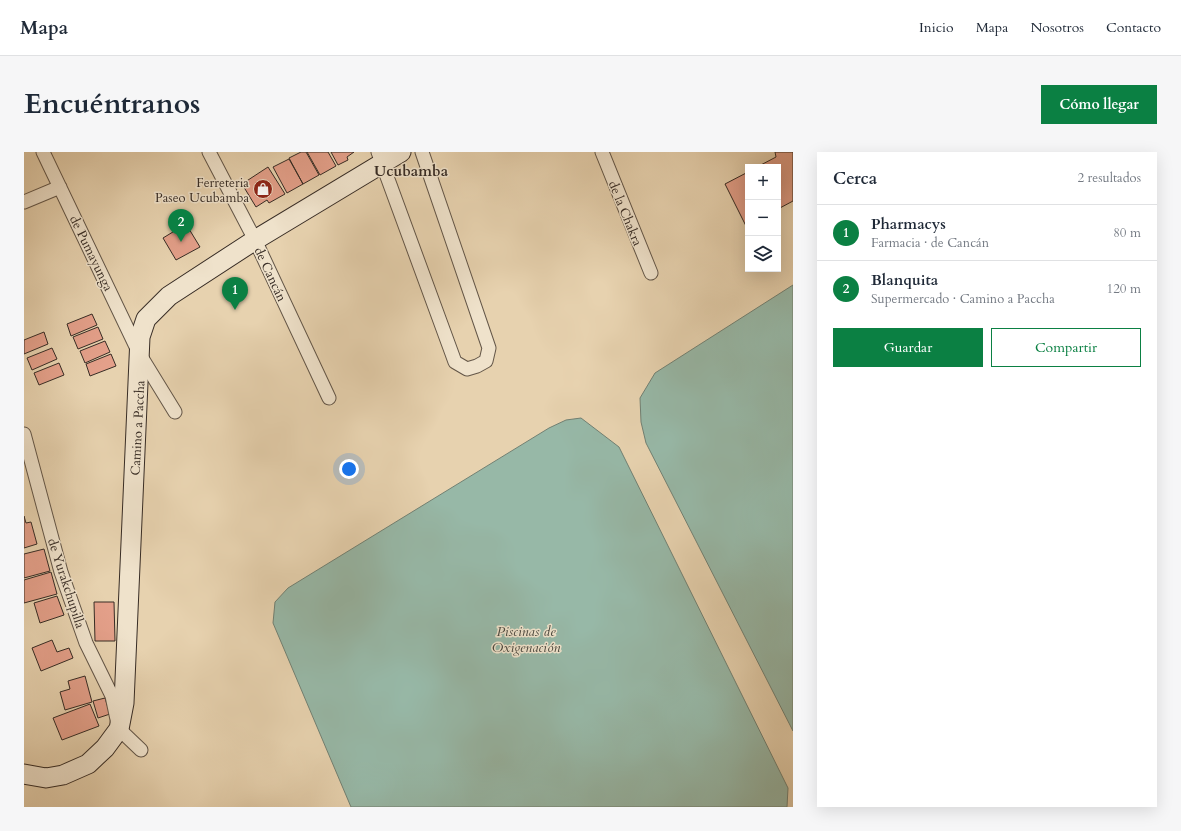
<!DOCTYPE html>
<html lang="es">
<head>
<meta charset="utf-8">
<style>
  :root { --surface:#fff; --page:#f6f6f7; --text:#1f2937; --muted:#747a83; --line:#e0e1e3; --accent:#0b8043 }
  body { margin:0; font-family:Cardo,serif; background:var(--page); color:var(--text) }
  .controls { position:absolute; right:12px; top:12px; display:grid; overflow:hidden; border-radius:0px; box-shadow:0 4px 16px #0002 }
  .controls button { width:36px; height:36px; display:grid; place-items:center; padding:0; border:0; border-bottom:1px solid var(--line); background:var(--surface); color:var(--text); font:20px sans-serif }
  .you { position:absolute; left:325px; top:317px; width:14px; height:14px; margin:-10px; border:3px solid #fff; border-radius:50%; background:#1a73e8; box-shadow:0 0 0 6px #1a73e833 }
  .badge { display:grid; place-items:center; width:26px; height:26px; border-radius:50%; background:var(--accent); color:#fff; font-size:13px; font-weight:700 }
  .pin { position:absolute; translate:-50% -33px; filter:drop-shadow(0 1px 2px #0008) }
  .pin::after { content:''; position:absolute; top:21px; width:14px; height:12px; background:inherit; clip-path:polygon(0 0,100% 0,50% 100%) }
  .list { margin:0; padding:0; list-style:none }
  h2 { display:flex; justify-content:space-between; align-items:center; height:52px; margin:0; padding:0 16px; font-size:17px }
  h2 small { font-size:13px; font-weight:400; color:var(--muted) }
  .list li { display:grid; grid-template-columns:26px 1fr auto; gap:12px; align-items:center; box-sizing:border-box; height:56px; padding:0 16px; border-top:1px solid var(--line) }
  .list b { display:block; font-size:15px; white-space:nowrap }
  .list p { margin:0; font-size:13px; white-space:nowrap; color:var(--muted) }
  .list em { font-size:13px; font-style:normal; color:var(--muted) }
  .actions { display:flex; gap:8px; padding:12px 16px }
  .actions a { flex:1; padding:9px 0; border:1px solid var(--accent); border-radius:0px; text-align:center; font-size:14px; color:var(--accent) }
  .actions .main { background:var(--accent); color:#fff }
  .icon { flex:none; width:22px; height:22px; fill:none; stroke:currentColor; stroke-width:2; stroke-linecap:round; stroke-linejoin:round }
  .map { position:relative; flex:none; width:769px; height:655px; overflow:hidden; border-radius:0px }
  header { display:flex; align-items:center; gap:24px; box-sizing:border-box; height:56px; padding:0 20px; background:var(--surface); border-bottom:1px solid var(--line) }
  header strong { font-size:19px }
  nav { display:flex; gap:22px; margin-inline-start:auto; font-size:14px }
  .intro { display:flex; align-items:center; justify-content:space-between; box-sizing:border-box; height:96px; padding:0 24px }
  h1 { margin:0; font-size:28px }
  .button { padding:10px 18px; border-radius:0px; background:var(--accent); color:#fff; font-size:14px; font-weight:700 }
  main { display:flex; gap:24px; padding:0 24px }
  aside { flex:1; background:var(--surface); border-radius:0px; box-shadow:0 4px 16px #0002 }
  .map>svg:first-child { display:block }
  .water { fill:#97b8a7; stroke:#718073 }
  .building { fill:#e4a08a; stroke:#372c25 }
  .lines { fill:none; stroke-linecap:round; stroke-linejoin:round }
  .minor-casing { stroke:#635648; stroke-width:15 }
  .secondary-casing { stroke:#372c25; stroke-width:21 }
  .minor { stroke:#efe2cb; stroke-width:13 }
  .secondary { stroke:#efe2cb; stroke-width:19 }
  .labels { text-anchor:middle; stroke-width:3; stroke-linejoin:round; paint-order:stroke }
  .poi-label { font-size:13px; fill:#372c25; stroke:#efe2cb; text-anchor:end }
  .street-label { font-size:13px; fill:#372c25; stroke:#efe2cb }
  .water-label { font-size:14px; font-style:italic; fill:#4a483f; stroke:#efe2cb }
  .quarter-label { font-size:15px; font-weight:bold; fill:#372c25; stroke:#efe2cb }
</style>
</head>
<body>
<header>
<strong>Mapa</strong>
<nav><a>Inicio</a><a>Mapa</a><a>Nosotros</a><a>Contacto</a></nav>
</header>
<div class="intro"><h1>Encuéntranos</h1><a class="button">Cómo llegar</a></div>
<main>
<div class="map">
<svg width="769" height="655" viewBox="0 0 769 655">
  <rect width="100%" height="100%" fill="#e7d2af"/>
  <filter id="stains"><feTurbulence type="fractalNoise" baseFrequency=".005" numOctaves="4"/><feColorMatrix values="0 0 0 0 .2 0 0 0 0 .09 0 0 0 0 .02 0 0 0 .5 -.17"/></filter>
  <radialGradient id="worn" r=".72"><stop offset=".6" stop-color="#630" stop-opacity="0"/><stop offset="1" stop-color="#630" stop-opacity=".3"/></radialGradient>
  <path class="water" d="M 769,133 L 769,579 L 622,291 L 617,270 L 616,246 L 631,221 Z
    M 557,266 L 595,295 L 764,636 L 763,655 L 327,655 L 249,471 L 251,450 L 264,436 L 525,276 L 542,268 Z"/>
  <path class="building" d="M 277,0 L 282,0 L 295,23 L 279,32 L 265,6 Z
    M 283,0 L 304,0 L 312,14 L 296,23 Z
    M 307,0 L 330,0 L 323,5 L 324,8 L 314,13 Z
    M 751,0 L 769,0 L 769,49 L 754,57 L 754,15 L 733,15 L 752,5 Z
    M 265,7 L 279,32 L 263,41 L 249,15 Z
    M 244,15 L 261,42 L 245,51 L 243,48 L 232,55 L 218,32 Z
    M 724,20 L 724,73 L 722,74 L 701,32 Z
    M 162,72 L 176,95 L 152,108 L 139,86 Z
    M 68,162 L 73,173 L 47,184 L 43,172 Z
    M 74,175 L 79,187 L 54,197 L 49,185 Z
    M 20,180 L 24,192 L 0,202 L 0,188 Z
    M 81,189 L 86,200 L 61,211 L 56,199 Z
    M 28,196 L 33,207 L 8,218 L 3,206 Z
    M 87,202 L 92,214 L 66,224 L 62,212 Z
    M 35,211 L 40,223 L 15,233 L 10,221 Z
    M 0,364 L 2,371 L 7,370 L 13,392 L 0,396 Z
    M 20,397 L 26,419 L 0,426 L 0,402 Z
    M 27,420 L 33,442 L 0,451 L 0,428 Z
    M 33,444 L 40,463 L 16,471 L 10,451 Z
    M 70,450 L 90,450 L 91,489 L 71,489 Z
    M 28,488 L 33,500 L 45,496 L 49,506 L 17,519 L 8,496 Z
    M 61,524 L 68,550 L 41,558 L 36,540 L 46,537 L 44,529 Z
    M 81,546 L 86,562 L 74,566 L 69,549 Z
    M 66,552 L 75,574 L 38,588 L 29,566 Z"/>
  <g class="lines">
    <g class="minor-casing">
      <path id="minor" d="M 19,0 L 116,203 L 151,260
        M 185,0 L 231,88 L 305,246
        M 354,0 L 427,199 L 431,210 L 443,217 L 453,214 L 462,209 L 465,196 L 398,0
        M 578,0 L 627,121
        M 0,50 L 36,35
        M 0,282 L 37,420 L 62,491 L 88,544 L 95,577 L 117,598"/>
    </g>
    <g class="secondary-casing">
      <path id="secondary" d="M 0,622 L 22,626 L 39,623 L 64,612 L 81,596 L 95,577 L 100,551 L 116,185 L 122,167 L 145,144 L 231,88 L 377,0"/>
    </g>
    <use href="#minor" class="minor"/>
    <use href="#secondary" class="secondary"/>
  </g>
  <defs>
    <g id="shop-disc" transform="scale(1)"><circle r="9.5" fill="#8f2418" stroke="#efe2cb"/><path d="M-5-2.5h2.3a2.7 3.5 0 0 1 5.4 0H5L5.5 6h-11ZM-1.5-2.5h3a1.5 2.3 0 0 0-3 0Z" fill="#fff"/></g>
  </defs>
  <g fill-rule="evenodd">
    <use href="#shop-disc" x="239" y="37"/>
  </g>
  <g class="labels">
    <g class="poi-label">
      <text x="225" y="35">Ferreteria<tspan x="225" dy="15">Paseo Ucubamba</tspan></text>
    </g>
    <g class="street-label">
      <text transform="translate(602 61) rotate(68)" y="5">de la Chakra</text>
      <text transform="translate(68 101) rotate(64)" y="5">de Pumayunga</text>
      <text transform="translate(247 122) rotate(65)" y="5">de Cancán</text>
      <text transform="translate(113 276) rotate(-87)" y="5">Camino a Paccha</text>
      <text transform="translate(43 431) rotate(72)" y="5">de Yurakchupilla</text>
    </g>
    <g class="water-label">
      <text x="502" y="484">Piscinas de<tspan x="502" dy="16">Oxigenación</tspan></text>
    </g>
    <g class="quarter-label">
      <text x="387" y="24">Ucubamba</text>
    </g>
  </g>
  <rect width="100%" height="100%" filter="url(#stains)"/>
  <rect width="100%" height="100%" fill="url(#worn)"/>
</svg>
<div class="controls">
<button>+</button>
<button>−</button>
<button><svg class="icon" aria-label="layers" viewBox="0 0 24 24"><path d="M12 4l9 5-9 5-9-5zM3 14l9 5 9-5"/></svg></button>
</div>
<div class="you"></div>
<div class="pin badge" style="left:211px;top:158px">1</div>
<div class="pin badge" style="left:157px;top:90px">2</div>
</div>
<aside>
<h2>Cerca<small>2 resultados</small></h2>
<ul class="list">
<li><span class="badge">1</span><div><b>Pharmacys</b><p>Farmacia · de Cancán</p></div><em>80 m</em></li>
<li><span class="badge">2</span><div><b>Blanquita</b><p>Supermercado · Camino a Paccha</p></div><em>120 m</em></li>
</ul>
<div class="actions"><a class="main">Guardar</a><a>Compartir</a></div>
</aside>
</main>
</body>
</html>
